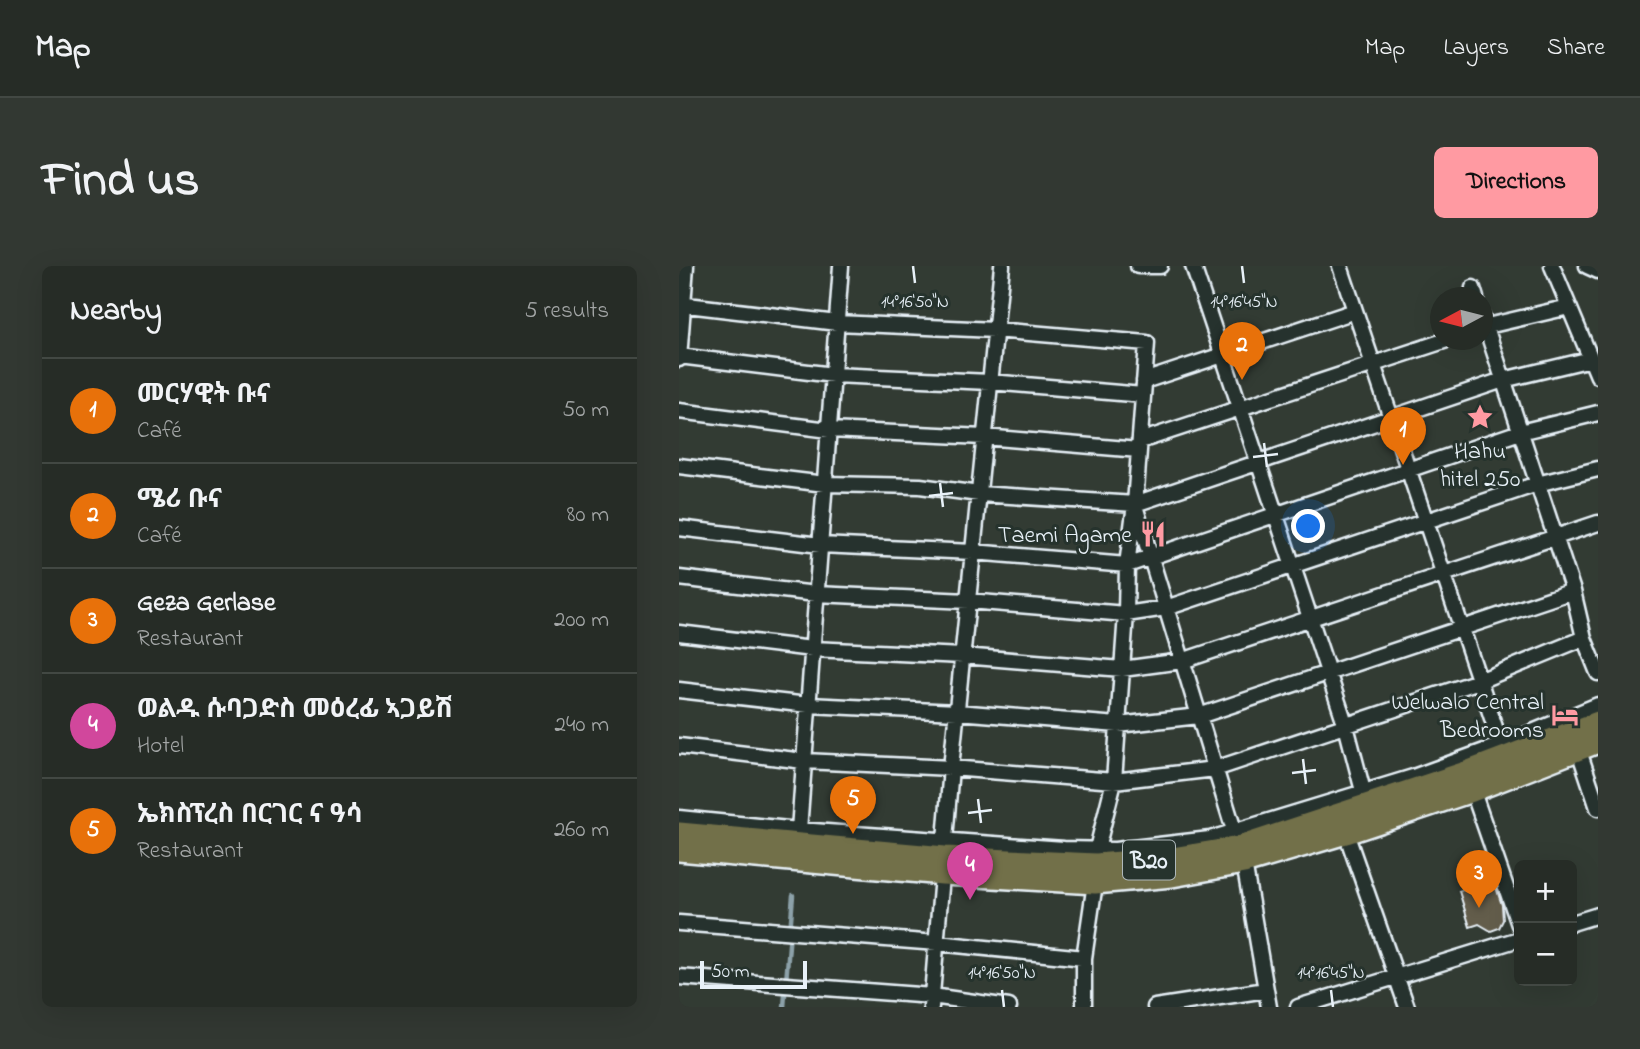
<!DOCTYPE html>
<html lang="en">
<head>
<meta charset="utf-8">
<style>
  :root { --surface:#262c26; --page:#323832; --text:#f1f3f6; --muted:#a4a7a7; --line:#424843; --accent:#ff9aa2 }
  body { margin:0; font-family:"Indie Flower","Noto Sans Ethiopic",sans-serif; background:var(--page); color:var(--text) }
  .controls { position:absolute; right:21px; bottom:21px; display:grid; overflow:hidden; border-radius:10px; box-shadow:0 7px 28px #0002 }
  .controls button { width:63px; height:63px; display:grid; place-items:center; padding:0; border:0; border-bottom:2px solid var(--line); background:var(--surface); color:var(--text); font:35px sans-serif }
  .compass { position:absolute; left:751px; top:21px; width:63px; height:63px; border-radius:50%; background:var(--surface); box-shadow:0 7px 28px #0002; rotate:263deg }
  .scale { position:absolute; left:21px; bottom:18px; width:107px; box-sizing:border-box; padding-left:7px; border:4px solid #e8f1f8; border-top:0; font-size:19px; line-height:24px; white-space:nowrap; color:#e8f1f8; -webkit-text-stroke:5px #26332d; paint-order:stroke }
  .you { position:absolute; left:630px; top:261px; width:24px; height:24px; margin:-18px; border:5px solid #fff; border-radius:50%; background:#1a73e8; box-shadow:0 0 0 10px #1a73e833 }
  .badge { display:grid; place-items:center; width:46px; height:46px; border-radius:50%; background:var(--accent); color:#fff; font-size:23px; font-weight:700 }
  .pin { position:absolute; translate:-50% -58px; filter:drop-shadow(0 2px 4px #0008) }
  .pin::after { content:''; position:absolute; top:37px; width:24px; height:21px; background:inherit; clip-path:polygon(0 0,100% 0,50% 100%) }
  .list { margin:0; padding:0; list-style:none }
  h2 { display:flex; justify-content:space-between; align-items:center; height:91px; margin:0; padding:0 28px; font-size:30px }
  h2 small { font-size:23px; font-weight:400; color:var(--muted) }
  .list li { display:grid; grid-template-columns:46px 1fr auto; gap:21px; align-items:center; box-sizing:border-box; height:105px; padding:0 28px; border-top:2px solid var(--line) }
  .list b { display:block; font-size:26px; white-space:nowrap }
  .list p { margin:0; font-size:23px; white-space:nowrap; color:var(--muted) }
  .list em { font-size:23px; font-style:normal; color:var(--muted) }
  .map { position:relative; flex:none; width:919px; height:741px; overflow:hidden; border-radius:10px }
  header { display:flex; align-items:center; gap:42px; box-sizing:border-box; height:98px; padding:0 35px; background:var(--surface); border-bottom:2px solid var(--line) }
  header strong { font-size:33px }
  nav { display:flex; gap:38px; margin-inline-start:auto; font-size:24px }
  .intro { display:flex; align-items:center; justify-content:space-between; box-sizing:border-box; height:168px; padding:0 42px }
  h1 { margin:0; font-size:49px }
  .button { padding:18px 32px; border-radius:10px; background:var(--accent); color:#111; font-size:24px; font-weight:700 }
  main { display:flex; gap:42px; padding:0 42px }
  aside { flex:1; background:var(--surface); border-radius:10px; box-shadow:0 7px 28px #0002 }
  .map>svg:first-child { display:block }
  .lines { fill:none; stroke-linecap:round; stroke-linejoin:round }
  .stream { stroke:#8ca1a9; stroke-width:4.5 }
  .building { fill:#635d4c; stroke:#e8f1f8; stroke-width:2 }
  .minor-casing { stroke:#e8f1f8; stroke-width:19 }
  .highway-casing { stroke:#e8f1f8; stroke-width:26 }
  .minor { stroke:#26332d; stroke-width:14 }
  .highway { stroke:#726f4a; stroke-width:21 }
  .ticks { fill:none; stroke:#e8f1f8; stroke-width:2.5 }
  .labels { text-anchor:middle; stroke-width:6; stroke-linejoin:round; paint-order:stroke }
  .shield { fill:#26332d; stroke:#aeb8bb; stroke-width:2 }
  .shield-label { font-size:23px; font-weight:bold; fill:#e8f1f8 }
  .poi-label { font-size:24px; fill:#e8f1f8; stroke:#26332d; text-anchor:end }
  .ticks-label { font-size:18px; text-anchor:middle; fill:#e8f1f8; stroke:#26332d; stroke-width:6; stroke-linejoin:round; paint-order:stroke }
</style>
</head>
<body>
<header>
<strong>Map</strong>
<nav><a>Map</a><a>Layers</a><a>Share</a></nav>
</header>
<div class="intro"><h1>Find us</h1><a class="button">Directions</a></div>
<main>
<aside>
<h2>Nearby<small>5 results</small></h2>
<ul class="list">
<li><span class="badge" style="background:#e8710a">1</span><div><b>መርሃዊት ቡና</b><p>Café</p></div><em>50 m</em></li>
<li><span class="badge" style="background:#e8710a">2</span><div><b>ሜሪ ቡና</b><p>Café</p></div><em>80 m</em></li>
<li><span class="badge" style="background:#e8710a">3</span><div><b>Geza Gerlase</b><p>Restaurant</p></div><em>200 m</em></li>
<li><span class="badge" style="background:#d1479c">4</span><div><b>ወልዱ ሱባጋድስ መዕረፊ ኣጋይሽ</b><p>Hotel</p></div><em>240 m</em></li>
<li><span class="badge" style="background:#e8710a">5</span><div><b>ኤክስፕረስ በርገር ና ዓሳ</b><p>Restaurant</p></div><em>260 m</em></li>
</ul>
</aside>
<div class="map">
<svg width="919" height="741" viewBox="0 0 919 741">
  <rect width="100%" height="100%" fill="#323b33"/>
  <filter id="ink" filterUnits="userSpaceOnUse"><feTurbulence type="fractalNoise" baseFrequency=".0143" numOctaves="2"/><feDisplacementMap in="SourceGraphic" scale="14" xChannelSelector="R" yChannelSelector="G"/><feConvolveMatrix kernelMatrix="1 2 1 2 8 2 1 2 1" color-interpolation-filters="sRGB"/></filter>
  <g filter="url(#ink)">
    <g class="lines">
      <path class="stream" d="M 105,741 L 114,629"/>
    </g>
    <path class="building" d="M 809,598 L 823,639 L 824,654 L 820,662 L 812,665 L 800,658 L 791,661 L 780,625 L 798,620 L 793,603 Z"/>
    <g class="lines">
      <g class="minor-casing">
        <path id="minor" d="M 459,0 L 481,0
          M 514,0 L 667,460 L 684,525
          M 661,0 L 822,479
          M 873,0 L 919,110
          M 908,0 L 919,5
          M 794,22 L 797,32
          M 0,38 L 158,57 L 316,64 L 468,77 L 456,238 L 448,299 L 447,348 L 435,515 L 418,583 L 416,617 L 405,692 L 405,741
          M 804,52 L 894,325 L 905,372 L 919,407
          M 804,61 L 890,41
          M 0,90 L 154,109 L 311,116 L 464,129
          M 0,93 L 7,0
          M 465,115 L 676,45
          M 0,145 L 150,164 L 305,171 L 460,184
          M 461,175 L 768,74
          M 0,200 L 146,218 L 241,220 L 300,228 L 456,238 L 824,114 L 912,93
          M 457,243 L 565,597 L 590,741
          M 0,262 L 141,279 L 294,286 L 448,299 L 841,166 L 919,147
          M 0,312 L 137,328 L 289,335 L 447,348 L 487,342 L 858,218 L 919,203
          M 0,367 L 133,383 L 284,390 L 443,403 L 503,395 L 919,257
          M 0,424 L 129,439 L 278,446 L 439,459 L 520,450 L 894,325
          M 0,480 L 125,495 L 272,502 L 435,515 L 536,503 L 800,415 L 905,372
          M 900,485 L 919,542
          M 791,517 L 840,659
          M 0,552 L 120,564 L 385,583 L 436,584 L 531,573 L 734,511 L 822,479 L 919,439
          M 120,564 L 162,0
          M 667,567 L 728,741
          M 0,657 L 258,677 L 405,692
          M 893,657 L 919,649
          M 0,711 L 253,730 L 330,741
          M 252,741 L 272,502 L 323,0
          M 476,741 L 587,724
          M 619,741 L 840,673"/>
      </g>
      <g class="highway-casing">
        <path id="highway" d="M 0,567 L 266,591 L 417,598 L 493,592 L 560,581 L 787,506 L 919,456
          M 0,584 L 264,608 L 416,617 L 493,610 L 565,597 L 667,567 L 793,525 L 919,476"/>
      </g>
      <use href="#minor" class="minor"/>
      <use href="#highway" class="highway"/>
    </g>
  </g>
  <path class="ticks" d="M 234,0 L 236,17M 563,0 L 565,17M 585,177 L 588,201M 574,191 L 599,188M 261,217 L 264,241M 250,230 L 274,227M 624,493 L 627,518M 613,507 L 637,504M 299,533 L 302,557M 289,547 L 313,544M 323,724 L 325,741M 652,724 L 654,741"/>
  <defs>
    <g id="sight-bare" transform="scale(2.1)"><path d="M0-6L1.8-2.2L6-1.7L2.9 1.2L3.7 5.4L0 3.3L-3.7 5.4L-2.9 1.2L-6-1.7L-1.8-2.2Z" fill="#ff9aa2" stroke="#26332d" stroke-width="2.5" paint-order="stroke"/></g>
    <g id="restaurant-bare" transform="scale(2.1)"><path d="M-5-6h1v4h1v-4h1v4h1v-4h1v5L-1.5 .5V6h-2V.5L-5-1ZM5-6V6H3V1.5H1.5Q1.5-4 5-6Z" fill="#ff9aa2" stroke="#26332d" stroke-width="2.5" paint-order="stroke"/></g>
    <g id="hotel-bare" transform="scale(2.1)"><path d="M-6-4.5h1.5V1H6V5H4.5V3h-9V5H-6ZM-4 0a1.8 1.8 0 1 1 3.6 0ZM.5 0V-2.5h3Q6-2.5 6 0Z" fill="#ff9aa2" stroke="#26332d" stroke-width="2.5" paint-order="stroke"/></g>
  </defs>
  <g fill-rule="evenodd">
    <use href="#sight-bare" x="801" y="151"/>
    <use href="#restaurant-bare" x="474" y="268"/>
    <use href="#hotel-bare" x="886" y="449"/>
  </g>
  <g class="labels">
    <rect class="shield" x="444" y="574.5" width="52" height="39" rx="5"/>
    <g class="shield-label">
      <text x="470" y="602">B20</text>
    </g>
    <g class="poi-label">
      <text x="801" y="192" text-anchor="middle">Hahu<tspan x="801" dy="28">hitel 250</tspan></text>
      <text x="453" y="276">Taemi Agame</text>
      <text x="865" y="443">Welwalo Central<tspan x="865" dy="28">Bedrooms</tspan></text>
    </g>
  </g>
  <g class="ticks-label">
    <text x="236" y="41">14°16'50"N</text>
    <text x="565" y="41">14°16'45"N</text>
    <text x="323" y="712">14°16'50"N</text>
    <text x="652" y="712">14°16'45"N</text>
  </g>
</svg>
<div class="controls">
<button>+</button>
<button>−</button>
</div>
<svg class="compass" viewBox="-18 -18 36 36"><path d="M0-13l5 13h-10z" fill="#e53935"/><path d="M0 13l5-13h-10z" fill="#a4a7a7"/></svg>
<div class="scale">50 m</div>
<div class="you"></div>
<div class="pin badge" style="left:724px;top:199px;background:#e8710a">1</div>
<div class="pin badge" style="left:563px;top:114px;background:#e8710a">2</div>
<div class="pin badge" style="left:800px;top:642px;background:#e8710a">3</div>
<div class="pin badge" style="left:291px;top:634px;background:#d1479c">4</div>
<div class="pin badge" style="left:174px;top:568px;background:#e8710a">5</div>
</div>
</main>
</body>
</html>
